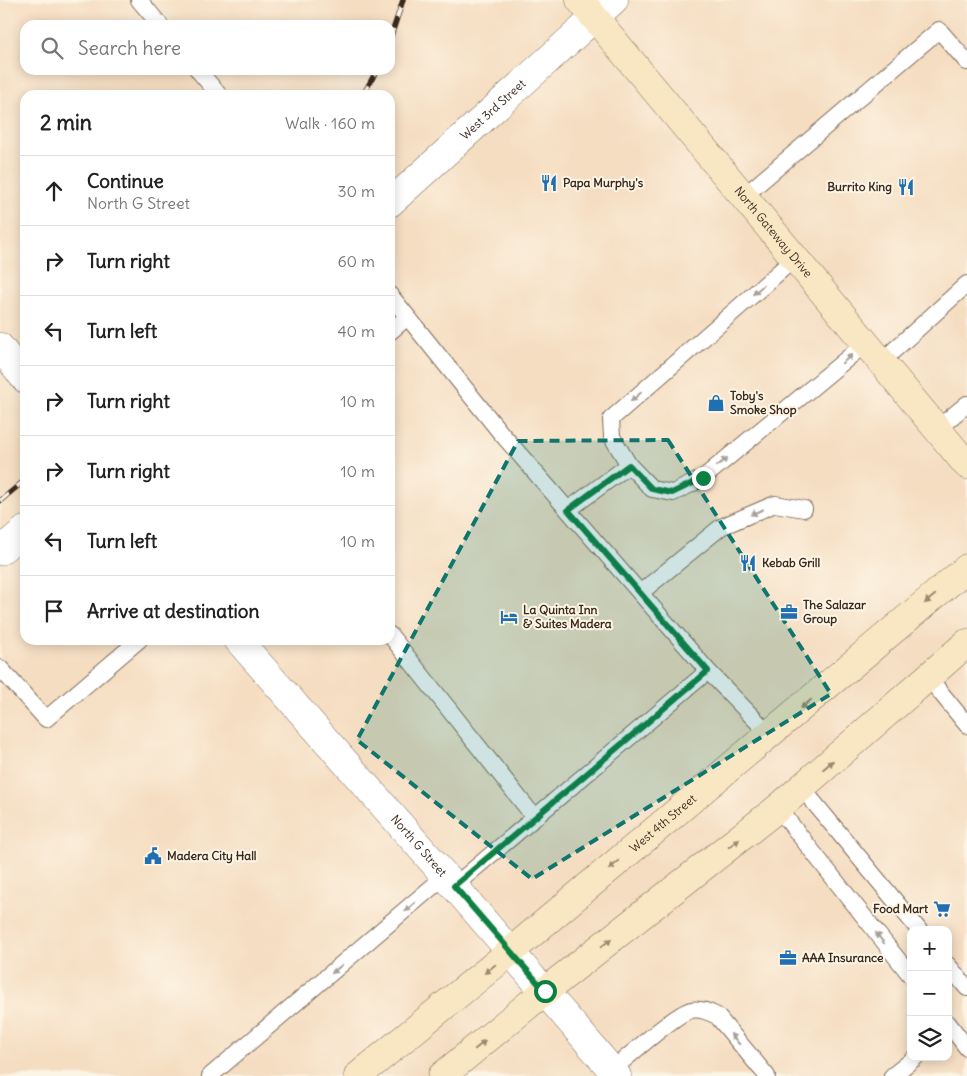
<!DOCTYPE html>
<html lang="en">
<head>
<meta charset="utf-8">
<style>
  :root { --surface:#fff; --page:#f2f2f2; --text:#222; --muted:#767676; --line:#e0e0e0 }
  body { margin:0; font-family:Delius,sans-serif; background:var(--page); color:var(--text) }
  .controls { position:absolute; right:15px; bottom:15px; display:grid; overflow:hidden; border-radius:10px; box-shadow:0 2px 12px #0003 }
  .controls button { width:45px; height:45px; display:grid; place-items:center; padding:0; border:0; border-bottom:1px solid var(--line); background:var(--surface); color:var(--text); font:25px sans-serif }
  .stop { position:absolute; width:15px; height:15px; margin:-11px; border:4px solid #0b8043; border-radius:50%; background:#fff }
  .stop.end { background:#0b8043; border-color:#fff; box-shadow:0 1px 5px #0008 }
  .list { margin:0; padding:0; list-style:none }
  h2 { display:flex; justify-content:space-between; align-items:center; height:65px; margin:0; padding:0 20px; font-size:21px }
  h2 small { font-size:16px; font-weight:400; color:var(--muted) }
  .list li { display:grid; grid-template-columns:32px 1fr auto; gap:15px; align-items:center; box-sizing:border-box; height:70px; padding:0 20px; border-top:1px solid var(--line) }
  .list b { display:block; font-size:19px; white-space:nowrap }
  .list p { margin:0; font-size:16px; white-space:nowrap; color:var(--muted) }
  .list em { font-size:16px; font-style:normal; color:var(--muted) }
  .icon { flex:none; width:28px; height:28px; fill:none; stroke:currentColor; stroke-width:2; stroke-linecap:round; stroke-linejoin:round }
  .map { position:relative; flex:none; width:967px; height:1076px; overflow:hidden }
  .search { position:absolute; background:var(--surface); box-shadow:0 2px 12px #0003; left:20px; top:20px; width:375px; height:55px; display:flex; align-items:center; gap:12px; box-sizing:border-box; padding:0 18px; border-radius:15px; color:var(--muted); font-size:19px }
  .panel { position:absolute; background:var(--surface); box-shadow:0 2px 12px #0003; left:20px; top:90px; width:375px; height:555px; border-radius:15px }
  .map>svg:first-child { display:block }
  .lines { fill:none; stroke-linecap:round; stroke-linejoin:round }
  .lane-casing { stroke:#7c6957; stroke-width:18 }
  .street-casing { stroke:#7c6957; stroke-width:29 }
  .secondary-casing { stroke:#7c6957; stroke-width:29 }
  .lane { stroke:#fff; stroke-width:16 }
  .street { stroke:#fff; stroke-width:28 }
  .secondary { stroke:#f9e7c3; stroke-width:28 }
  .rail-casing { stroke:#3b2a1e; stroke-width:5.5 }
  .rail { stroke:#fcf5e5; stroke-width:4; stroke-dasharray:11; stroke-linecap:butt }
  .oneway { fill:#a79f9a }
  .oneway2 { fill:#9a8870 }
  .route { stroke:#0b8043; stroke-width:6 }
  .marked { fill:#0f766e; fill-opacity:0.2; stroke:#0f766e; stroke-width:4; stroke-dasharray:10 6; stroke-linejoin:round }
  .labels { text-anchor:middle; stroke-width:4; stroke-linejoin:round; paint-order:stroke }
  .street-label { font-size:12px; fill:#3b2a1e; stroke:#fcf5e5 }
  .poi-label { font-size:12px; font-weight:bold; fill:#3b2a1e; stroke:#fcf5e5; text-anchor:start }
</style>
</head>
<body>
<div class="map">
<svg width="967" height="1076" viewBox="0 0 967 1076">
  <rect width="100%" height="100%" fill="#fcf5e5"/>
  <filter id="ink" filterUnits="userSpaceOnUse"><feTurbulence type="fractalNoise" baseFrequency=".02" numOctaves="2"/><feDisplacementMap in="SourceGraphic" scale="10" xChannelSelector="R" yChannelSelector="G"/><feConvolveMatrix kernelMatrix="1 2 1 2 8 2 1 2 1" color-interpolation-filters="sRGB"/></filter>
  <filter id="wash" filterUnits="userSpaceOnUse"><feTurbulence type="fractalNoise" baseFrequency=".0096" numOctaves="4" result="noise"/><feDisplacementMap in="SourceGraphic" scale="20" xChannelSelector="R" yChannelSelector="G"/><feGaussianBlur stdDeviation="1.12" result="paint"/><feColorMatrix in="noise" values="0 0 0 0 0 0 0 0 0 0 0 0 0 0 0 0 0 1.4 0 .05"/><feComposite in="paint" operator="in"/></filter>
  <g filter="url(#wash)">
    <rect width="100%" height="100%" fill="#f5ddc1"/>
  </g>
  <g filter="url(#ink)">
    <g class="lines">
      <g class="lane-casing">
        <path id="lane" d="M 139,0 L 160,25
          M 198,70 L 219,95
          M 744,196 L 939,30 L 967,62
          M 795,258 L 611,419 L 612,437 L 629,465 L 652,489 L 673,493 L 703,478 L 866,343
          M 390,295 L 500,432 L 708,671 L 770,735
          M 390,332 L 407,317
          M 881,362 L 967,284
          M 937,429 L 967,404
          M 568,510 L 629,465
          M 640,593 L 721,527 L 775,504 L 804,509
          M 390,635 L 535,818
          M 0,668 L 46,719 L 139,640
          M 928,677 L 967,725
          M 802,788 L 919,930
          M 778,808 L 911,976
          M 454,886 L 708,671
          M 948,965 L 967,988
          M 948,1023 L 967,1048
          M 612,1070 C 627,1058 676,1013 691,1010 C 700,1008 709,1012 717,1016 L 767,1076
          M 210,1076 L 445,876
          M 892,1076 L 916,1057"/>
      </g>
      <g class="street-casing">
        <g id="street">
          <path id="s1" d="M 390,203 L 614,0"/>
          <path d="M 0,347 L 25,379"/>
          <path d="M 0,551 L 25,530"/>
          <path id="s2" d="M 238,640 L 454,886 L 617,1076"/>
        </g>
      </g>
      <g class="secondary-casing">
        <g id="secondary">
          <path id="s3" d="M 580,0 L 967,465"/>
          <path id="s4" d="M 358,1076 L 510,952 L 967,568"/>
          <path d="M 442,1076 L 545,991 L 778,808 L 967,643"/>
        </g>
      </g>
      <use href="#lane" class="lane"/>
      <use href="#street" class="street"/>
      <use href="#secondary" class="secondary"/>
      <g class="rail-casing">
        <path id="rail" d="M 390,39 L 403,0
          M 363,95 L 377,70
          M 0,501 L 25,480"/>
      </g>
      <use href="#rail" class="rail"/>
    </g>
    <defs><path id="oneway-solid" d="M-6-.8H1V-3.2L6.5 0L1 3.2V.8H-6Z" transform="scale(1.25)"/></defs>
    <g class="oneway">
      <use href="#oneway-solid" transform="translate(758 290) rotate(139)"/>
      <use href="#oneway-solid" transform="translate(847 359) rotate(-40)"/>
      <use href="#oneway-solid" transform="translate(636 397) rotate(139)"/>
      <use href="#oneway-solid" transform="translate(722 462) rotate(-40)"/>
      <use href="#oneway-solid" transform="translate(757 512) rotate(157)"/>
      <use href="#oneway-solid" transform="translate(410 907) rotate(139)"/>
      <use href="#oneway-solid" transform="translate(880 938) rotate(-128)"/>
      <use href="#oneway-solid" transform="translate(337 969) rotate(140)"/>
      <use href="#oneway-solid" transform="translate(735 1039) rotate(-130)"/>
    </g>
    <g class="oneway2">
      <use href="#oneway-solid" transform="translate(930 599) rotate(140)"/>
      <use href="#oneway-solid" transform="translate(806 704) rotate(140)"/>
      <use href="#oneway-solid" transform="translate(828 765) rotate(-41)"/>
      <use href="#oneway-solid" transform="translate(734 843) rotate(-38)"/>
      <use href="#oneway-solid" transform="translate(614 865) rotate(140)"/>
      <use href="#oneway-solid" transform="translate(606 943) rotate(-38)"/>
      <use href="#oneway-solid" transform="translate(490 969) rotate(141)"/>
      <use href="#oneway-solid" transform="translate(480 1045) rotate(-40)"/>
    </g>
  </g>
  <g class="lines" filter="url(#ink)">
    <path class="route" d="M 545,991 L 454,886 L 708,671 L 568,510 L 629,465 L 652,489 L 672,493 L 703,478"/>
  </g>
  <path class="marked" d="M 668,440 L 831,694 L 532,879 L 357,740 L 518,441 Z"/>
  <defs>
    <g id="restaurant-bare" transform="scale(1.35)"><path d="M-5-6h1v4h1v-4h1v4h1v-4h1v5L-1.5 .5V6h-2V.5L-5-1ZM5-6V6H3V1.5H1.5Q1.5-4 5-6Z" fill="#1f6fb2" stroke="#fcf5e5" stroke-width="2.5" paint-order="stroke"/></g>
    <g id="shop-bare" transform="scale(1.35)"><path d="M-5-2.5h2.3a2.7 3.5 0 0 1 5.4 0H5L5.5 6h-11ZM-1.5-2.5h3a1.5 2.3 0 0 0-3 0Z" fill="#1f6fb2" stroke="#fcf5e5" stroke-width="2.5" paint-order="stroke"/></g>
    <g id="office-bare" transform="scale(1.35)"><path d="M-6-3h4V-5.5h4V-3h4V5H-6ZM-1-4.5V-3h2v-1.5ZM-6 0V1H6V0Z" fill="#1f6fb2" stroke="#fcf5e5" stroke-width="2.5" paint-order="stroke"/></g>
    <g id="hotel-bare" transform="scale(1.35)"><path d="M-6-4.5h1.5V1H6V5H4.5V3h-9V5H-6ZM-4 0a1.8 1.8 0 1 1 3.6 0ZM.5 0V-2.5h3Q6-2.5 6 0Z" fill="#1f6fb2" stroke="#fcf5e5" stroke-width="2.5" paint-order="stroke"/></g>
    <g id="civic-bare" transform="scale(1.35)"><path d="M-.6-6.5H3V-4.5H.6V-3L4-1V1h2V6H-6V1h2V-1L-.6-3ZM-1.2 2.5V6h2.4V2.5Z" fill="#1f6fb2" stroke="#fcf5e5" stroke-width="2.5" paint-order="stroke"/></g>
    <g id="supermarket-bare" transform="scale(1.35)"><path d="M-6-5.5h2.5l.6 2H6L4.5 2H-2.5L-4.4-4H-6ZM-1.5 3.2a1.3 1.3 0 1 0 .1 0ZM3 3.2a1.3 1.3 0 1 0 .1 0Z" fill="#1f6fb2" stroke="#fcf5e5" stroke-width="2.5" paint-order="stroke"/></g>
  </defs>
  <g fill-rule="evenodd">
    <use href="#restaurant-bare" x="549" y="183"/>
    <use href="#restaurant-bare" x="906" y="187"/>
    <use href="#shop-bare" x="716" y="403"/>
    <use href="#restaurant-bare" x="748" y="563"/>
    <use href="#office-bare" x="789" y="612"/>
    <use href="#hotel-bare" x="509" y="617"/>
    <use href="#civic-bare" x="153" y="856"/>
    <use href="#supermarket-bare" x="942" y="909"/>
    <use href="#office-bare" x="788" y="958"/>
  </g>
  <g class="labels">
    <g class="street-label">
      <text dy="4" stroke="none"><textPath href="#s1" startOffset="139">West 3rd Street</textPath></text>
      <text dy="4" stroke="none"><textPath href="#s3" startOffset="302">North Gateway Drive</textPath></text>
      <text dy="4" stroke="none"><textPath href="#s4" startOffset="396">West 4th Street</textPath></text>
      <text dy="4" stroke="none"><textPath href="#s2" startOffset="274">North G Street</textPath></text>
    </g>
    <g class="poi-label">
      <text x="563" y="187">Papa Murphy's</text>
      <text x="892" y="191" text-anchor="end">Burrito King</text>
      <text x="730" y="400">Toby's<tspan x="730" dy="14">Smoke Shop</tspan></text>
      <text x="762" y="567">Kebab Grill</text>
      <text x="803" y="609">The Salazar<tspan x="803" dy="14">Group</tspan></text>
      <text x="523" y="614">La Quinta Inn<tspan x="523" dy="14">&amp; Suites Madera</tspan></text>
      <text x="167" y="860">Madera City Hall</text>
      <text x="928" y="913" text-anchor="end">Food Mart</text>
      <text x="802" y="962">AAA Insurance</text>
    </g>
  </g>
</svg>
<div class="controls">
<button>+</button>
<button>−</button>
<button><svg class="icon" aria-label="layers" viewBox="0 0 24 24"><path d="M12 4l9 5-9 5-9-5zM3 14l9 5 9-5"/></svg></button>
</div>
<div class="stop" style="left:545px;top:991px"></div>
<div class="stop end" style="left:703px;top:478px"></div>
<div class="search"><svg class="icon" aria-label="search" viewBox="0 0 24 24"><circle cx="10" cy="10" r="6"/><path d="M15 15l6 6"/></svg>Search here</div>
<section class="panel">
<h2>2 min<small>Walk · 160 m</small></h2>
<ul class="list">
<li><svg class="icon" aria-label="ahead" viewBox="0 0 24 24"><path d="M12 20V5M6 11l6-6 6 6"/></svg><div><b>Continue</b><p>North G Street</p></div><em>30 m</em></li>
<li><svg class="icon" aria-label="right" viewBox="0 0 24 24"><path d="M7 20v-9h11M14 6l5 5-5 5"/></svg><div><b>Turn right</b></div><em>60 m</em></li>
<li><svg class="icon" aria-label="left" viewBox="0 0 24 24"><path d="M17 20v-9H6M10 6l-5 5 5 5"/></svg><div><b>Turn left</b></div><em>40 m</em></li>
<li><svg class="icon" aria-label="right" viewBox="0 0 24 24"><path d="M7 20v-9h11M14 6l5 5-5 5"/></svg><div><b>Turn right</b></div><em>10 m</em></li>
<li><svg class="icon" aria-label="right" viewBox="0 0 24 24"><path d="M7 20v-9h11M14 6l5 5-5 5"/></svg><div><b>Turn right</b></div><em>10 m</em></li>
<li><svg class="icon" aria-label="left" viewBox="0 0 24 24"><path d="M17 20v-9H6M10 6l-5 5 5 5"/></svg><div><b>Turn left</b></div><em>10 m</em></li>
<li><svg class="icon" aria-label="arrive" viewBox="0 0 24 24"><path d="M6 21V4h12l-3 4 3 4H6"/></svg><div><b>Arrive at destination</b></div></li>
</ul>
</section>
</div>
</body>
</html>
